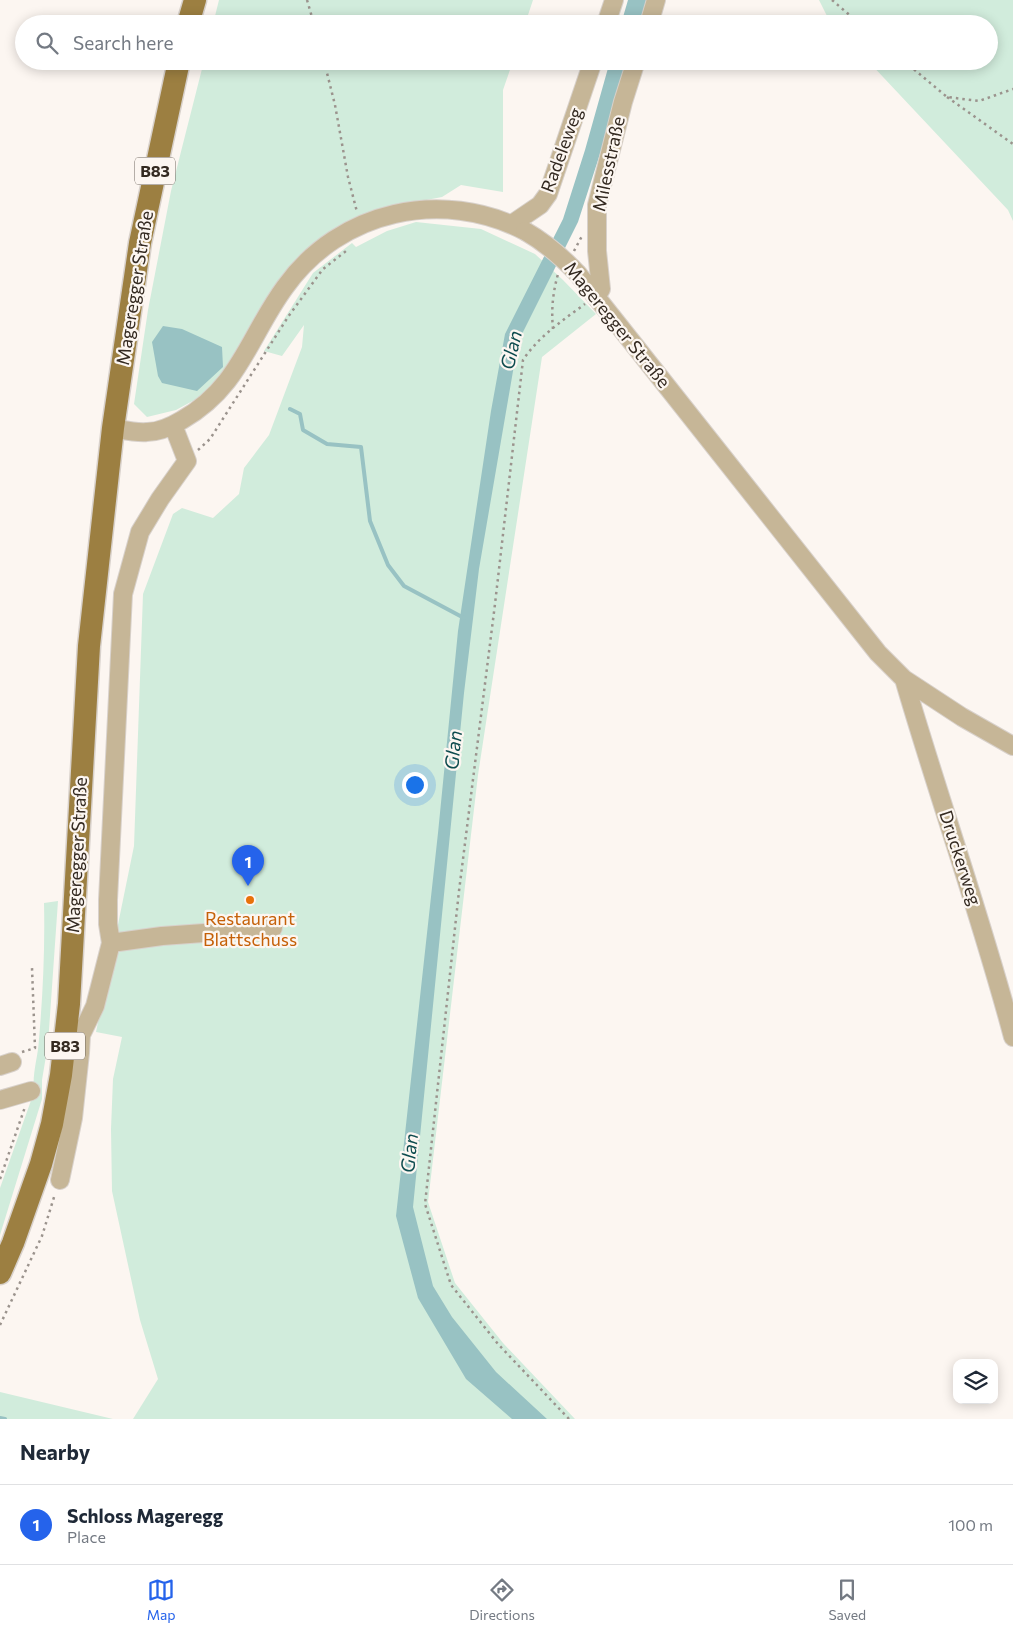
<!DOCTYPE html>
<html lang="en">
<head>
<meta charset="utf-8">
<style>
  :root { --surface:#fff; --page:#f2f2f3; --text:#1f2937; --muted:#747a83; --line:#e0e1e3; --accent:#2563eb }
  body { margin:0; font-family:Commissioner,sans-serif; background:var(--page); color:var(--text) }
  .controls { position:absolute; right:15px; bottom:15px; display:grid; overflow:hidden; border-radius:10px; box-shadow:0 2px 12px #0003 }
  .controls button { width:45px; height:45px; display:grid; place-items:center; padding:0; border:0; border-bottom:1px solid var(--line); background:var(--surface); color:var(--text); font:25px sans-serif }
  .you { position:absolute; left:414px; top:784px; width:18px; height:18px; margin:-12px; border:4px solid #fff; border-radius:50%; background:#1a73e8; box-shadow:0 0 0 8px #1a73e833 }
  .badge { display:grid; place-items:center; width:32px; height:32px; border-radius:50%; background:var(--accent); color:#fff; font-size:16px; font-weight:700 }
  .pin { position:absolute; translate:-50% -41px; filter:drop-shadow(0 1px 2px #0008) }
  .pin::after { content:''; position:absolute; top:26px; width:18px; height:15px; background:inherit; clip-path:polygon(0 0,100% 0,50% 100%) }
  .list { margin:0; padding:0; list-style:none }
  h2 { display:flex; justify-content:space-between; align-items:center; height:65px; margin:0; padding:0 20px; font-size:21px }
  h2 small { font-size:16px; font-weight:400; color:var(--muted) }
  .list li { display:grid; grid-template-columns:32px 1fr auto; gap:15px; align-items:center; box-sizing:border-box; height:80px; padding:0 20px; border-top:1px solid var(--line) }
  .list b { display:block; font-size:19px; white-space:nowrap }
  .list p { margin:0; font-size:16px; white-space:nowrap; color:var(--muted) }
  .list em { font-size:16px; font-style:normal; color:var(--muted) }
  .icon { flex:none; width:28px; height:28px; fill:none; stroke:currentColor; stroke-width:2; stroke-linecap:round; stroke-linejoin:round }
  .map { position:relative; flex:none; width:1013px; height:1419px; overflow:hidden }
  .search { position:absolute; background:var(--surface); box-shadow:0 2px 12px #0003; left:15px; right:15px; top:15px; height:55px; display:flex; align-items:center; gap:12px; box-sizing:border-box; padding:0 18px; border-radius:28px; color:var(--muted); font-size:19px }
  .sheet { height:145px; background:var(--surface) }
  nav { display:flex; justify-content:space-around; align-items:center; box-sizing:border-box; height:70px; border-top:1px solid var(--line); background:var(--surface); font-size:14px; color:var(--muted) }
  nav a { display:grid; justify-items:center; gap:2px }
  nav .on { color:var(--accent) }
  .map>svg:first-child { display:block }
  .green { fill:#d1ecdc }
  .water { fill:#98c2c3 }
  .lines { fill:none; stroke-linecap:round; stroke-linejoin:round }
  .stream { stroke:#98c2c3; stroke-width:4 }
  .minor-casing { stroke:#d8d1cb; stroke-width:20 }
  .major-casing { stroke:#d8d1cb; stroke-width:25 }
  .path { stroke:#9b938d; stroke-width:2.5; stroke-dasharray:2.5 4; stroke-linecap:butt }
  .minor { stroke:#c6b697; stroke-width:18 }
  .major { stroke:#9c7f41; stroke-width:22 }
  .minor-bridge-casing { stroke:#d8d1cb; stroke-width:20; stroke-linecap:butt }
  .minor-bridge { stroke:#c6b697; stroke-width:18 }
  .food-dot { fill:#e8710a; stroke:#fcf6f1; stroke-width:2 }
  .labels { text-anchor:middle; stroke-width:4.5; stroke-linejoin:round; paint-order:stroke }
  .shield { fill:#fcf6f1; stroke:#6f665f; stroke-width:1 }
  .shield-label { font-size:16px; font-weight:bold; fill:#332920 }
  .street-label { font-size:18px; fill:#332920; stroke:#fcf6f1 }
  .food-label { font-size:18px; fill:#c56008; stroke:#fcf6f1 }
  .water-label { font-size:19px; font-style:italic; fill:#0d4b4e; stroke:#fcf6f1 }
</style>
</head>
<body>
<div class="map">
<svg width="1013" height="1419" viewBox="0 0 1013 1419">
  <rect width="100%" height="100%" fill="#fcf6f1"/>
  <path class="green" d="M 219,0 L 533,0 L 525,24 L 213,24 Z
    M 819,0 L 1013,0 L 1013,221 L 1008,210 L 868,61 L 989,61 L 989,24 L 833,24 L 828,18 Z
    M 204,61 L 513,61 L 503,90 L 503,192 L 461,185 L 442,197 L 375,210 L 348,221 L 293,264 L 213,390 L 176,410 L 147,417 L 134,404 L 148,310 L 171,191 Z
    M 416,222 L 481,229 L 535,254 L 563,280 L 596,314 L 542,357 L 478,775 L 428,1202 L 455,1283 L 503,1343 L 575,1419 L 133,1419 L 158,1379 L 140,1320 L 112,1191 L 111,1129 L 113,1079 L 122,1037 L 96,1032 L 134,846 L 143,594 L 173,514 L 182,508 L 213,518 L 239,494 L 244,468 L 269,435 L 302,347 L 304,325 L 282,356 L 264,351 L 313,273 L 352,243 L 356,247 L 387,231 Z
    M 58,901 L 48,1044 L 42,1080 L 42,1099 L 0,1235 L 0,1188 L 34,1092 C 32,1072 38,1058 39,1039 C 43,993 45,948 44,903 Z
    M 0,1392 L 113,1419 L 0,1419 Z"/>
  <path class="water" d="M 628,0 L 648,0 L 641,24 L 621,24 Z
    M 610,61 L 630,61 L 578,222 L 518,342 L 479,569 L 464,693 L 413,1207 L 433,1286 L 452,1317 L 496,1372 L 547,1419 L 512,1419 L 466,1379 L 418,1298 L 396,1216 L 438,833 L 458,631 L 491,411 L 505,334 L 563,219 L 585,150 Z
    M 163,326 L 182,329 L 222,347 L 223,367 L 197,391 L 162,383 L 158,376 L 152,342 Z"/>
  <g class="lines">
    <path class="stream" d="M 290,409 L 300,414 L 303,430 L 327,444 L 361,447 L 370,521 L 388,565 L 404,586 L 464,618
      M 0,1418 L 5,1419"/>
    <g class="minor-casing">
      <path id="minor" d="M 606,24 L 614,0
        M 649,24 L 656,0
        M 512,224 L 540,205 L 548,194 L 593,61
        M 578,274 L 878,653 L 904,679 L 962,717 L 1013,746
        M 596,297 L 601,289 L 597,251 L 597,205 L 623,102 L 636,61
        M 113,428 C 124,430 136,433 147,432 C 159,432 172,426 182,420 C 240,387 249,336 285,287 C 340,210 442,188 525,231
        M 904,679 C 939,799 981,916 1013,1037
        M 111,943 L 162,936 L 273,928
        M 0,1066 L 12,1062
        M 0,1100 L 31,1091
        M 60,1180 L 73,1118 L 80,1053 L 81,1035 L 95,1006 L 111,943 L 108,924 L 108,900 L 123,594 L 140,532 L 160,499 L 187,461 L 173,425"/>
    </g>
    <g class="major-casing">
      <path id="major" d="M 188,24 L 195,0
        M 0,1273 L 13,1243 L 41,1164 L 52,1124 L 61,1075 L 69,1004 L 89,646 L 113,428 L 140,243 L 179,61"/>
    </g>
    <path class="path" d="M 307,0 L 314,24
      M 832,0 L 860,24
      M 324,61 L 335,105 L 348,177 L 357,212
      M 904,61 L 947,97 L 979,101 L 1013,89
      M 947,97 L 1013,144
      M 574,251 L 582,236
      M 553,329 C 551,309 553,292 558,274
      M 198,450 L 210,439 L 288,317 L 323,269 L 346,251
      M 22,1052 L 35,1048 L 32,968
      M 0,1179 L 25,1107
      M 0,1325 L 42,1236 L 55,1194
      M 569,1419 L 498,1344 L 451,1285 L 425,1204 L 459,891 L 495,604 L 523,360 C 538,337 563,320 585,304"/>
    <use href="#minor" class="minor"/>
    <use href="#major" class="major"/>
    <g class="minor-bridge-casing">
      <path id="minor-bridge" d="M 525,231 C 546,243 562,257 578,274"/>
    </g>
    <use href="#minor-bridge" class="minor-bridge"/>
  </g>
  <circle class="food-dot" cx="250" cy="900" r="5"/>
  <g class="labels">
    <g class="shield">
      <rect x="135" y="157.5" width="40" height="27" rx="4"/>
      <rect x="45" y="1032.5" width="40" height="27" rx="4"/>
    </g>
    <g class="shield-label">
      <text x="155" y="177">B83</text>
      <text x="65" y="1052">B83</text>
    </g>
    <g class="street-label">
      <text transform="translate(562 150) rotate(-70)" y="6">Radeleweg</text>
      <text transform="translate(609 164) rotate(-78)" y="6">Milesstraße</text>
      <text transform="translate(135 288) rotate(-81)" y="6">Mageregger Straße</text>
      <text transform="translate(617 325) rotate(51)" y="6">Mageregger Straße</text>
      <text transform="translate(77 855) rotate(-87)" y="6">Mageregger Straße</text>
      <text transform="translate(960 858) rotate(72)" y="6">Druckerweg</text>
    </g>
    <g class="food-label">
      <text x="250" y="925">Restaurant<tspan x="250" dy="21">Blattschuss</tspan></text>
    </g>
    <g class="water-label">
      <text transform="translate(511 350) rotate(-77)" y="7">Glan</text>
      <text transform="translate(453 750) rotate(-84)" y="7">Glan</text>
      <text transform="translate(409 1153) rotate(-84)" y="7">Glan</text>
    </g>
  </g>
</svg>
<div class="controls">
<button><svg class="icon" aria-label="layers" viewBox="0 0 24 24"><path d="M12 4l9 5-9 5-9-5zM3 14l9 5 9-5"/></svg></button>
</div>
<div class="you"></div>
<div class="pin badge" style="left:248px;top:886px">1</div>
<div class="search"><svg class="icon" aria-label="search" viewBox="0 0 24 24"><circle cx="10" cy="10" r="6"/><path d="M15 15l6 6"/></svg>Search here</div>
</div>
<section class="sheet">
<h2>Nearby<small></small></h2>
<ul class="list">
<li><span class="badge">1</span><div><b>Schloss Mageregg</b><p>Place</p></div><em>100 m</em></li>
</ul>
</section>
<nav>
<a class="on"><svg class="icon" aria-label="map" viewBox="0 0 24 24"><path d="M3 6l6-2 6 2 6-2v14l-6 2-6-2-6 2zM9 4v14M15 6v14"/></svg>Map</a>
<a><svg class="icon" aria-label="directions" viewBox="0 0 24 24"><path d="M12 3l9 9-9 9-9-9zM9 14v-3h6M13 9l2 2-2 2"/></svg>Directions</a>
<a><svg class="icon" aria-label="saved" viewBox="0 0 24 24"><path d="M7 4h10v16l-5-4-5 4z"/></svg>Saved</a>
</nav>
</body>
</html>
